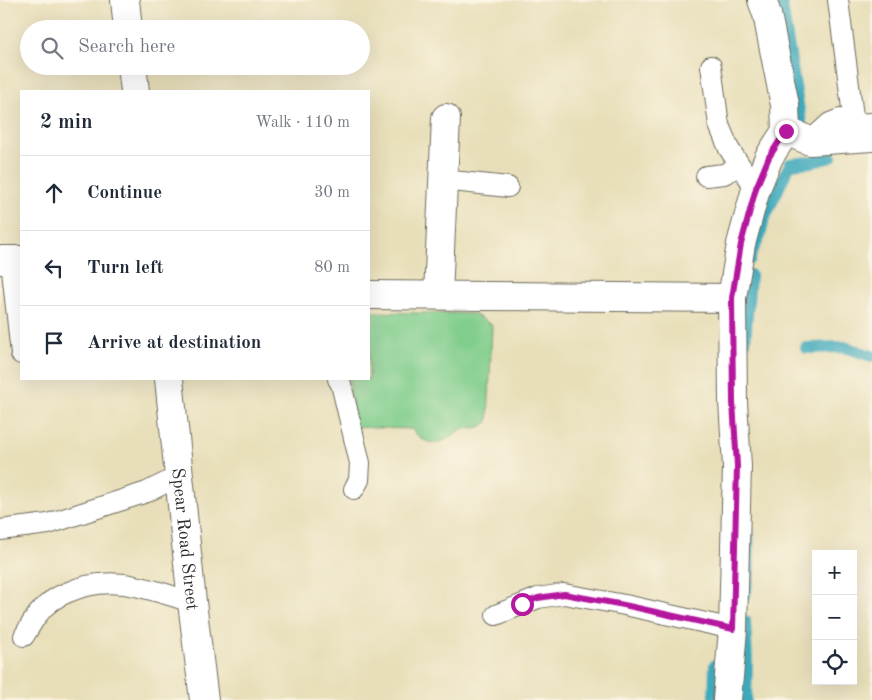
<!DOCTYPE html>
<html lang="en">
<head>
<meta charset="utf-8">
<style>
  :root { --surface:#fff; --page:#f6f6f7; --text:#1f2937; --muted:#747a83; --line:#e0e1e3 }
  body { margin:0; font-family:"Old Standard TT",serif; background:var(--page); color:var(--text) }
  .controls { position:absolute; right:15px; bottom:15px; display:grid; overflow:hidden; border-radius:0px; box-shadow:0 5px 20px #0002 }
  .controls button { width:45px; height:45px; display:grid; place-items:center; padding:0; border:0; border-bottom:1px solid var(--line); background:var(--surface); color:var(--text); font:25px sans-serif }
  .stop { position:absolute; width:15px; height:15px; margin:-11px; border:4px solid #b5179e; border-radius:50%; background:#fff }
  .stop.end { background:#b5179e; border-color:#fff; box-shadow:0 1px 5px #0008 }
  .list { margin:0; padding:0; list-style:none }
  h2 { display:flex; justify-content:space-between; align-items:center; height:65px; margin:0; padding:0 20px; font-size:21px }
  h2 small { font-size:16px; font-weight:400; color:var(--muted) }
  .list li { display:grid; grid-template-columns:32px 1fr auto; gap:15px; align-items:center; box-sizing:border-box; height:75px; padding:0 20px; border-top:1px solid var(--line) }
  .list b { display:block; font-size:19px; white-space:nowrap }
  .list em { font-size:16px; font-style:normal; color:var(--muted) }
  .icon { flex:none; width:28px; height:28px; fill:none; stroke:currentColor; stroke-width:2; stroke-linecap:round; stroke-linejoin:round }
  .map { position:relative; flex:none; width:872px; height:700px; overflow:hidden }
  .search { position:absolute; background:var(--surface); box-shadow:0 5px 20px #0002; left:20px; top:20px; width:350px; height:55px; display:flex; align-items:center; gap:12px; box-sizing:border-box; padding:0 18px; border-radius:28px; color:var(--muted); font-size:19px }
  .panel { position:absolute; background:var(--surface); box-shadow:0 5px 20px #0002; left:20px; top:90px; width:350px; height:290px; border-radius:0px }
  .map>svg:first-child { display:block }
  .green { fill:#80cd8c; stroke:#567c5c }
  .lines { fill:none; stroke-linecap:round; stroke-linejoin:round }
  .stream { stroke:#3ca9bb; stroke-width:12 }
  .service-casing { stroke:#6d6a5d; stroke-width:22 }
  .minor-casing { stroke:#6d6a5d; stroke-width:30 }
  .service { stroke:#fff; stroke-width:20 }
  .minor { stroke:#fff; stroke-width:28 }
  .route { stroke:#b5179e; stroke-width:6 }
  .labels { text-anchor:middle; stroke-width:4; stroke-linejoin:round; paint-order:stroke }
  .street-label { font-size:18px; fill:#2b2b2b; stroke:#fcf5e5 }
</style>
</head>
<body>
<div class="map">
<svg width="872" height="700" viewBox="0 0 872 700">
  <rect width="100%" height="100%" fill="#fcf5e5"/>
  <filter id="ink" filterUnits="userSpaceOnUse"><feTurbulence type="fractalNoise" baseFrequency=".02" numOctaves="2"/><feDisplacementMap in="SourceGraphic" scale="10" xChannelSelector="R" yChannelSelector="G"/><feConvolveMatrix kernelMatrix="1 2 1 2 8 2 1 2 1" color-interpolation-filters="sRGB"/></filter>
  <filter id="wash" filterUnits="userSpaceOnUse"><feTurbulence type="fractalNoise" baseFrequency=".0096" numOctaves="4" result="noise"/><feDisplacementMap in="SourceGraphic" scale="20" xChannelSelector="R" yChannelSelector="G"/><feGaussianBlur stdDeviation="1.12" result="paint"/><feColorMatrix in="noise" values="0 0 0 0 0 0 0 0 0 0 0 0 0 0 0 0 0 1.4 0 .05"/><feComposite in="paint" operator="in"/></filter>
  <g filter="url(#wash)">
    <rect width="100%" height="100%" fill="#e8dfba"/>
    <path class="green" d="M 369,312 L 474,314 L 492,325 L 488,422 C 475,431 474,426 462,429 C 458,430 455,433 452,436 C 436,447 423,444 412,429 L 353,427 L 349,379 L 369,379 Z"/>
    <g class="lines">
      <path class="stream" d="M 781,0 L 802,129 L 810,134
        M 750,259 L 751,253 L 760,236 L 764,219 L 790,164 L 811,162 L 831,157
        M 745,342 L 750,275
        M 806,348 L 844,347 L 872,356
        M 745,596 L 749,575 L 748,532
        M 745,621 L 747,660 L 746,700
        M 714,700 L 715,665"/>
    </g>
  </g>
  <g filter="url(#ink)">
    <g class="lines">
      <g class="service-casing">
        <path id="service" d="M 838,0 L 854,124
          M 711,66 L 719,125 L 729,149 L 756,189
          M 810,141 L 830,123 L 840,119 L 854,124 L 872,123
          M 706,176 L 724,174 L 739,166
          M 443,180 L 508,187
          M 11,261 L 21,354
          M 338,379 L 341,384 L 360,463 L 359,480 L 354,489
          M 0,530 L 48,524 L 147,492 L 179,476
          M 496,615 L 538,598 L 564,594 L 625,605 L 733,629
          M 24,636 C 29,628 33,620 39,613 C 46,604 56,597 66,593 C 111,572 148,589 192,602"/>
      </g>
      <g class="minor-casing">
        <g id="minor">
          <path d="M 125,0 L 128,29"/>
          <path d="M 132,66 L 135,91"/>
          <path d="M 786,131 L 810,141 L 872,137"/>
          <path d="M 0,260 L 21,260"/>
          <path d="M 369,295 L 732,298"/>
          <path d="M 438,295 L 446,118"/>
          <path id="s1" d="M 169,379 L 192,602 L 204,700"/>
          <path d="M 727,700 L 733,629 L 737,466 L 733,402 L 732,298 L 741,244 L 756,189 L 769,157 L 786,131 L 785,105 L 767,14 L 762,0"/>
        </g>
      </g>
      <use href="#service" class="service"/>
      <use href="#minor" class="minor"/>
    </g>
  </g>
  <g class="lines" filter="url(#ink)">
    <path class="route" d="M 522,604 L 538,598 L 564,594 L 624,605 L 733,629 L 737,466 L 733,402 L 732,298 L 741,244 L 756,188 L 769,157 L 786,131"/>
  </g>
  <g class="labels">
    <g class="street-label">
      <text dy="6" stroke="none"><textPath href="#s1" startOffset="161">Spear Road Street</textPath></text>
    </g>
  </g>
</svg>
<div class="controls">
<button>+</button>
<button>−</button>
<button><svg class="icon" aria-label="locate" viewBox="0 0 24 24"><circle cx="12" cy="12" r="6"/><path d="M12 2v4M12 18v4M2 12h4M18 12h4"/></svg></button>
</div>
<div class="stop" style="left:522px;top:604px"></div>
<div class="stop end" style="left:786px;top:131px"></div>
<div class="search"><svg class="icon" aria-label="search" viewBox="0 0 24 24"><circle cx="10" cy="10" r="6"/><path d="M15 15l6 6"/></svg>Search here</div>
<section class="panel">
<h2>2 min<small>Walk · 110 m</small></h2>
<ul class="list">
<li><svg class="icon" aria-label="ahead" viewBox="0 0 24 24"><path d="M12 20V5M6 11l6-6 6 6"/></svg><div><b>Continue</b></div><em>30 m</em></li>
<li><svg class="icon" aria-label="left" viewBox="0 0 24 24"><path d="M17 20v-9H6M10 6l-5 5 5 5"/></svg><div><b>Turn left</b></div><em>80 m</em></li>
<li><svg class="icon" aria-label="arrive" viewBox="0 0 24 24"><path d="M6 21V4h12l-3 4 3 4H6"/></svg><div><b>Arrive at destination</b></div></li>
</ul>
</section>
</div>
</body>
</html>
